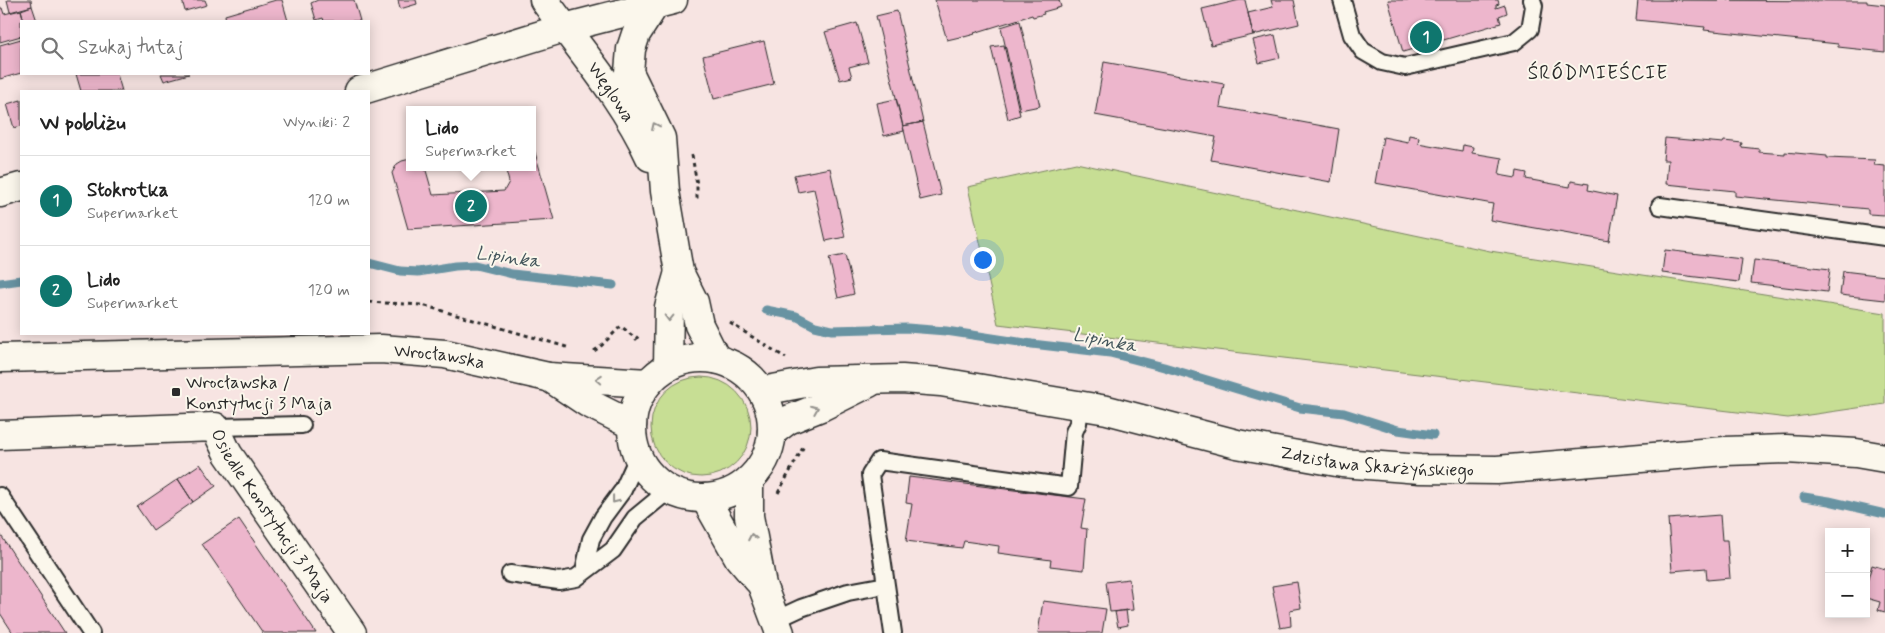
<!DOCTYPE html>
<html lang="pl">
<head>
<meta charset="utf-8">
<style>
  :root { --surface:#fff; --page:#f6f6f6; --text:#222; --muted:#767676; --line:#e0e0e0; --accent:#0f766e }
  body { margin:0; font-family:Mynerve,sans-serif; background:var(--page); color:var(--text) }
  .controls { position:absolute; right:15px; bottom:15px; display:grid; overflow:hidden; border-radius:0px; box-shadow:0 2px 12px #0003 }
  .controls button { width:45px; height:45px; display:grid; place-items:center; padding:0; border:0; border-bottom:1px solid var(--line); background:var(--surface); color:var(--text); font:25px sans-serif }
  .you { position:absolute; left:982px; top:259px; width:18px; height:18px; margin:-12px; border:4px solid #fff; border-radius:50%; background:#1a73e8; box-shadow:0 0 0 8px #1a73e833 }
  .badge { display:grid; place-items:center; width:32px; height:32px; border-radius:50%; background:var(--accent); color:#fff; font-size:16px; font-weight:700 }
  .pin { position:absolute; translate:-50% -50%; border:2px solid #fff; box-shadow:0 1px 5px #0006 }
  .popup { position:absolute; left:406px; top:106px; width:130px; height:65px; box-sizing:border-box; display:grid; place-content:center; border-radius:0px; background:var(--surface); filter:drop-shadow(0 1px 4px #0005); font-size:16px; white-space:nowrap; color:var(--muted) }
  .popup b { font-size:19px; color:var(--text) }
  .popup::after { content:''; position:absolute; left:50%; top:100%; margin-left:-10px; border:10px solid transparent; border-top-color:var(--surface) }
  .list { margin:0; padding:0; list-style:none }
  h2 { display:flex; justify-content:space-between; align-items:center; height:65px; margin:0; padding:0 20px; font-size:21px }
  h2 small { font-size:16px; font-weight:400; color:var(--muted) }
  .list li { display:grid; grid-template-columns:32px 1fr auto; gap:15px; align-items:center; box-sizing:border-box; height:90px; padding:0 20px; border-top:1px solid var(--line) }
  .list b { display:block; font-size:19px; white-space:nowrap }
  .list p { margin:0; font-size:16px; white-space:nowrap; color:var(--muted) }
  .list em { font-size:16px; font-style:normal; color:var(--muted) }
  .icon { flex:none; width:28px; height:28px; fill:none; stroke:currentColor; stroke-width:2; stroke-linecap:round; stroke-linejoin:round }
  .map { position:relative; flex:none; width:1885px; height:633px; overflow:hidden }
  .search { position:absolute; background:var(--surface); box-shadow:0 2px 12px #0003; left:20px; top:20px; width:350px; height:55px; display:flex; align-items:center; gap:12px; box-sizing:border-box; padding:0 18px; border-radius:0px; color:var(--muted); font-size:19px }
  .panel { position:absolute; background:var(--surface); box-shadow:0 2px 12px #0003; left:20px; top:90px; width:350px; height:245px; border-radius:0px }
  .map>svg:first-child { display:block }
  .green { fill:#c7de94; stroke:#798460 }
  .lines { fill:none; stroke-linecap:round; stroke-linejoin:round }
  .stream { stroke:#6893a2; stroke-width:9 }
  .building { fill:#edb6cc; stroke:#2b2b2b }
  .lane-casing { stroke:#2b2b2b; stroke-width:20 }
  .street-casing { stroke:#2b2b2b; stroke-width:31 }
  .secondary-casing { stroke:#2b2b2b; stroke-width:31 }
  .path { stroke:#2b2b2b; stroke-width:3; stroke-dasharray:4 4; stroke-linecap:butt }
  .lane { stroke:#fbf7ec; stroke-width:16 }
  .street { stroke:#fbf7ec; stroke-width:28 }
  .secondary { stroke:#fbf7ec; stroke-width:28 }
  .oneway { stroke:#93918c }
  .poi-dot { fill:#2b2b2b; stroke:#fbf7ec; stroke-width:2 }
  .labels { text-anchor:middle; stroke-width:4; stroke-linejoin:round; paint-order:stroke }
  .street-label { font-size:18px; fill:#2b2b2b; stroke:#fbf7ec }
  .poi-label { font-size:18px; fill:#2b2b2b; stroke:#fbf7ec; text-anchor:start }
  .neighbourhood-label { font-size:19px; letter-spacing:1px; fill:#2b2b2b; stroke:#fbf7ec }
  .water-label { font-size:19px; font-style:italic; fill:#44565c; stroke:#fbf7ec }
</style>
</head>
<body>
<div class="map">
<svg width="1885" height="633" viewBox="0 0 1885 633">
  <rect width="100%" height="100%" fill="#f7e4e2"/>
  <filter id="ink" filterUnits="userSpaceOnUse"><feTurbulence type="fractalNoise" baseFrequency=".02" numOctaves="2"/><feDisplacementMap in="SourceGraphic" scale="10" xChannelSelector="R" yChannelSelector="G"/><feConvolveMatrix kernelMatrix="1 2 1 2 8 2 1 2 1" color-interpolation-filters="sRGB"/></filter>
  <g filter="url(#ink)">
    <path class="green" d="M 1076,163 L 1490,251 L 1885,313 L 1885,404 L 1788,418 L 998,324 L 968,187 Z
      M651 427a50 50 0 1 1 100 0a50 50 0 1 1-100 0Z"/>
    <g class="lines">
      <path class="stream" d="M 369,263 L 400,271 L 418,272 L 455,266 L 475,265 L 512,274 L 613,285
        M 0,283 L 21,280
        M 766,310 L 796,316 L 815,326 L 832,330 L 907,328 L 946,331 L 1032,344 L 1110,353 L 1164,367 L 1300,408 L 1344,413 L 1398,430 L 1433,435
        M 1804,497 L 1829,501 L 1885,514"/>
    </g>
    <path class="building" d="M 7,0 L 31,0 L 32,6 L 10,12 Z
      M 182,0 L 205,0 L 207,5 L 185,11 Z
      M 276,0 L 282,0 L 288,21 L 226,21 L 225,15 Z
      M 318,0 L 354,0 L 360,21 L 324,21 L 323,18 L 316,20 L 311,3 Z
      M 398,0 L 416,0 L 417,4 L 400,9 Z
      M 935,0 L 1059,0 L 1061,7 L 1043,12 L 1044,14 L 1033,17 L 1032,15 L 974,33 L 975,34 L 964,37 L 964,36 L 947,40 Z
      M 1240,0 L 1245,0 L 1253,35 L 1211,45 L 1202,9 Z
      M 1271,0 L 1294,0 L 1299,24 L 1253,35 L 1248,13 L 1273,7 Z
      M 1388,0 L 1498,0 L 1499,4 L 1496,5 L 1496,8 L 1505,5 L 1507,13 L 1499,16 L 1501,23 L 1403,52 Z
      M 1638,0 L 1867,1 L 1867,3 L 1885,5 L 1885,52 L 1838,47 L 1838,44 L 1704,30 L 1705,27 L 1636,20 Z
      M 32,6 L 37,21 L 24,21 L 21,10 Z
      M 0,8 L 2,8 L 4,14 L 21,10 L 24,21 L 21,21 L 21,36 L 0,42 Z
      M 897,11 L 923,122 L 903,126 L 876,16 Z
      M 1020,21 L 1040,106 L 1020,110 L 1001,27 Z
      M 857,23 L 868,62 L 849,67 L 852,77 L 840,80 L 825,32 Z
      M 1275,35 L 1280,58 L 1259,63 L 1253,40 Z
      M 21,39 L 21,73 L 0,79 L 0,45 Z
      M 764,41 L 774,84 L 714,99 L 703,56 Z
      M 1004,45 L 1020,115 L 1008,119 L 991,47 Z
      M 1104,62 L 1224,84 L 1220,107 L 1339,129 L 1331,182 L 1211,160 L 1216,137 L 1095,115 Z
      M 76,74 L 117,74 L 122,91 L 81,91 Z
      M 161,74 L 189,74 L 164,81 Z
      M 896,99 L 904,131 L 884,136 L 877,103 Z
      M 21,100 L 21,126 L 14,128 L 7,104 Z
      M 923,122 L 941,195 L 920,200 L 903,126 Z
      M 1409,135 L 1419,137 L 1418,143 L 1462,151 L 1463,145 L 1473,147 L 1472,153 L 1502,158 L 1499,175 L 1516,178 L 1517,171 L 1527,173 L 1526,179 L 1570,187 L 1571,181 L 1589,184 L 1588,190 L 1617,196 L 1609,241 L 1490,220 L 1493,204 L 1375,183 L 1383,137 L 1408,142 Z
      M 1665,138 L 1723,143 L 1724,141 L 1742,143 L 1741,147 L 1759,149 L 1759,152 L 1785,154 L 1785,152 L 1827,156 L 1827,158 L 1875,160 L 1874,165 L 1885,166 L 1885,215 L 1868,214 L 1868,209 L 1735,196 L 1735,191 L 1666,184 L 1668,160 L 1663,160 Z
      M 532,142 L 554,220 L 408,229 L 392,173 L 397,164 L 402,161 L 410,159 L 410,167 L 425,167 L 433,195 L 504,191 L 509,182 L 505,167 L 532,167 Z
      M 830,168 L 845,237 L 826,241 L 814,189 L 798,192 L 794,175 Z
      M 1665,250 L 1742,259 L 1739,282 L 1662,273 Z
      M 845,255 L 854,294 L 838,298 L 829,258 Z
      M 1754,260 L 1830,269 L 1827,292 L 1751,283 Z
      M 1843,271 L 1885,276 L 1885,300 L 1840,295 Z
      M 200,464 L 216,486 L 193,502 L 178,479 Z
      M 909,477 L 1086,499 L 1081,528 L 1087,529 L 1084,570 L 1050,566 L 1051,560 L 998,553 L 999,546 L 964,541 L 962,548 L 906,541 L 912,504 L 906,503 Z
      M 178,479 L 193,502 L 153,530 L 137,507 Z
      M 1720,515 L 1722,540 L 1727,540 L 1730,578 L 1707,580 L 1706,568 L 1672,571 L 1668,519 Z
      M 239,519 L 316,633 L 263,633 L 202,544 Z
      M 0,534 L 65,633 L 13,633 L 0,613 Z
      M 1872,565 L 1885,569 L 1885,612 L 1878,610 L 1880,602 L 1866,598 L 1866,586 Z
      M 1129,579 L 1133,610 L 1110,612 L 1106,582 Z
      M 1297,582 L 1301,608 L 1290,610 L 1291,626 L 1280,628 L 1272,586 Z
      M 1043,601 L 1106,609 L 1102,633 L 1038,633 Z
      M 1126,610 L 1128,625 L 1118,627 L 1115,612 Z"/>
    <g class="lines">
      <g class="lane-casing">
        <path id="lane" d="M 1342,0 L 1352,35 L 1363,51 L 1382,62 L 1405,67 L 1514,42 L 1530,29 L 1534,6 L 1532,0
          M 1660,206 L 1885,237
          M 215,427 L 302,425
          M 0,496 L 91,633
          M 584,571 L 591,539 L 603,517 L 623,490 L 638,457
          M 510,574 L 559,581 L 576,578 L 613,550 L 635,518 L 669,490
          M 775,620 L 801,608 L 848,592 L 886,585
          M 893,633 L 870,475 L 879,461 L 1069,487 L 1074,432 L 1078,423 L 1080,406"/>
      </g>
      <g class="street-casing">
        <g id="street">
          <path id="s1" d="M 544,0 C 581,51 624,100 650,157"/>
          <path d="M 654,6 L 636,34 L 631,49 L 629,72 L 661,138 L 665,191 L 679,272 L 694,302 L 699,325 L 716,359"/>
          <path d="M 359,91 L 564,28 L 673,0"/>
          <path d="M 0,193 L 21,187"/>
          <path d="M 668,366 L 669,307 L 679,272"/>
          <path id="s2" d="M 0,435 L 215,427 L 228,454 L 352,633"/>
          <path d="M 749,481 L 749,516 L 762,585 L 780,633"/>
          <path d="M 705,498 L 739,558 L 758,580"/>
        </g>
      </g>
      <g class="secondary-casing">
        <g id="secondary">
          <path id="s3" d="M 0,358 L 381,349 L 445,354 L 548,377 L 648,383"/>
          <circle cx="702" cy="428" r="70"/>
          <path d="M 549,377 L 588,403 L 632,425"/>
          <path id="s4" d="M 762,391 L 816,381 L 902,379 L 941,382 L 1107,410 L 1237,444 L 1342,463 L 1420,469 L 1497,470 L 1725,451 L 1786,449 L 1856,453 L 1885,458"/>
          <path d="M 772,432 L 788,420 L 823,406 L 869,383"/>
        </g>
      </g>
      <path class="path" d="M 692,155 L 697,185 L 697,201
        M 369,302 L 422,305 L 570,348
        M 730,323 L 786,358
        M 594,351 L 600,347 L 621,326 L 636,339 L 640,334
        M 778,493 L 805,444"/>
      <use href="#lane" class="lane"/>
      <use href="#street" class="street"/>
      <use href="#secondary" class="secondary"/>
    </g>
    <defs><path id="oneway-chevron" d="M-2-3.5L2.5 0L-2 3.5" fill="none" stroke-width="1.6" stroke-linecap="round" stroke-linejoin="round" transform="scale(1.25)"/></defs>
    <g class="oneway">
      <use href="#oneway-chevron" transform="translate(655 126) rotate(-115)"/>
      <use href="#oneway-chevron" transform="translate(669 318) rotate(91)"/>
      <use href="#oneway-chevron" transform="translate(599 379) rotate(-176)"/>
      <use href="#oneway-chevron" transform="translate(815 409) rotate(-22)"/>
      <use href="#oneway-chevron" transform="translate(615 500) rotate(128)"/>
      <use href="#oneway-chevron" transform="translate(752 537) rotate(-101)"/>
    </g>
  </g>
  <rect class="poi-dot" x="171" y="387" width="10" height="10" rx="2.5"/>
  <g class="labels">
    <g class="street-label">
      <text dy="6" stroke="none"><textPath href="#s1" startOffset="114">Węglowa</textPath></text>
      <text dy="6" stroke="none"><textPath href="#s3" startOffset="440">Wrocławska</textPath></text>
      <text dy="6" stroke="none"><textPath href="#s4" startOffset="624">Zdzisława Skarżyńskiego</textPath></text>
      <text dy="6" stroke="none"><textPath href="#s2" startOffset="321">Osiedle Konstytucji 3 Maja</textPath></text>
    </g>
    <g class="poi-label">
      <text x="186" y="388">Wrocławska /<tspan x="186" dy="21">Konstytucji 3 Maja</tspan></text>
    </g>
    <g class="neighbourhood-label">
      <text x="1598" y="79">ŚRÓDMIEŚCIE</text>
    </g>
    <g class="water-label">
      <text transform="translate(508 256) rotate(8)" y="7">Lipinka</text>
      <text transform="translate(1105 339) rotate(11)" y="7">Lipinka</text>
    </g>
  </g>
</svg>
<div class="controls">
<button>+</button>
<button>−</button>
</div>
<div class="you"></div>
<div class="pin badge" style="left:1426px;top:37px">1</div>
<div class="pin badge" style="left:471px;top:206px">2</div>
<div class="popup"><b>Lido</b>Supermarket</div>
<div class="search"><svg class="icon" aria-label="search" viewBox="0 0 24 24"><circle cx="10" cy="10" r="6"/><path d="M15 15l6 6"/></svg>Szukaj tutaj</div>
<section class="panel">
<h2>W pobliżu<small>Wyniki: 2</small></h2>
<ul class="list">
<li><span class="badge">1</span><div><b>Stokrotka</b><p>Supermarket</p></div><em>120 m</em></li>
<li><span class="badge">2</span><div><b>Lido</b><p>Supermarket</p></div><em>120 m</em></li>
</ul>
</section>
</div>
</body>
</html>
